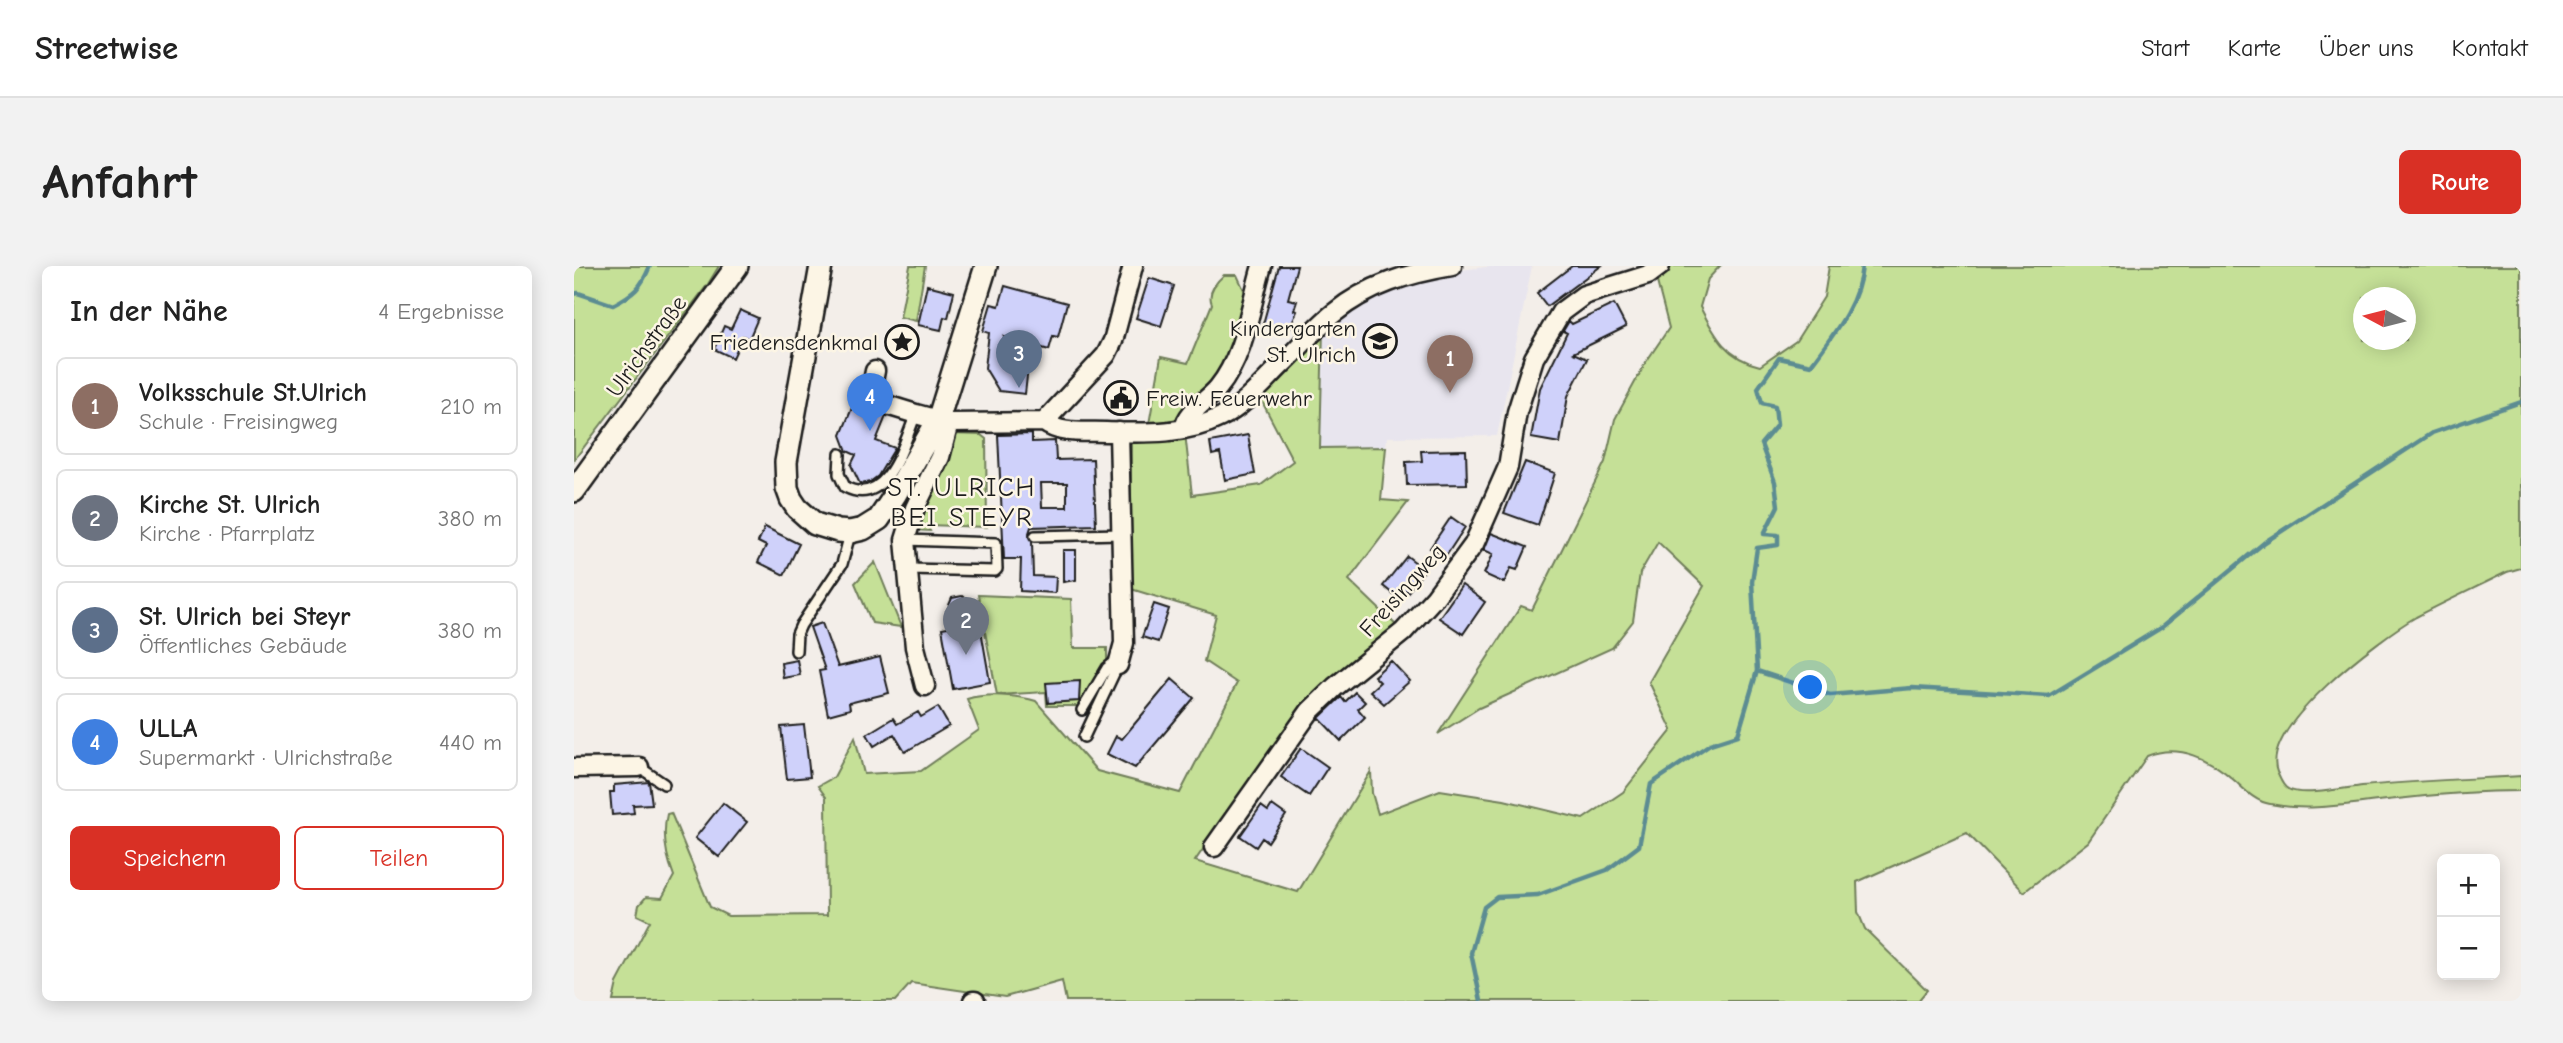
<!DOCTYPE html>
<html lang="de">
<head>
<meta charset="utf-8">
<style>
  :root { --surface:#fff; --page:#f2f2f2; --text:#222; --muted:#767676; --line:#e0e0e0; --accent:#d93025 }
  body { margin:0; font-family:"Comic Neue",sans-serif; background:var(--page); color:var(--text) }
  .controls { position:absolute; right:21px; bottom:21px; display:grid; overflow:hidden; border-radius:10px; box-shadow:0 4px 18px #0003 }
  .controls button { width:63px; height:63px; display:grid; place-items:center; padding:0; border:0; border-bottom:2px solid var(--line); background:var(--surface); color:var(--text); font:35px sans-serif }
  .compass { position:absolute; left:1779px; top:21px; width:63px; height:63px; border-radius:50%; background:var(--surface); box-shadow:0 4px 18px #0003; rotate:277deg }
  .you { position:absolute; left:1237px; top:422px; width:24px; height:24px; margin:-18px; border:5px solid #fff; border-radius:50%; background:#1a73e8; box-shadow:0 0 0 10px #1a73e833 }
  .badge { display:grid; place-items:center; width:46px; height:46px; border-radius:50%; background:var(--accent); color:#fff; font-size:23px; font-weight:700 }
  .pin { position:absolute; translate:-50% -58px; filter:drop-shadow(0 2px 4px #0008) }
  .pin::after { content:''; position:absolute; top:37px; width:24px; height:21px; background:inherit; clip-path:polygon(0 0,100% 0,50% 100%) }
  .list { margin:0; padding:0; list-style:none }
  h2 { display:flex; justify-content:space-between; align-items:center; height:91px; margin:0; padding:0 28px; font-size:30px }
  h2 small { font-size:23px; font-weight:400; color:var(--muted) }
  .list li { display:grid; grid-template-columns:46px 1fr auto; gap:21px; align-items:center; box-sizing:border-box; height:98px; margin:0 14px 14px; padding:0 14px; border:2px solid var(--line); border-radius:10px }
  .list b { display:block; font-size:26px; white-space:nowrap }
  .list p { margin:0; font-size:23px; white-space:nowrap; color:var(--muted) }
  .list em { font-size:23px; font-style:normal; color:var(--muted) }
  .actions { display:flex; gap:14px; padding:21px 28px }
  .actions a { flex:1; padding:16px 0; border:2px solid var(--accent); border-radius:10px; text-align:center; font-size:24px; color:var(--accent) }
  .actions .main { background:var(--accent); color:#fff }
  .map { position:relative; flex:none; width:1947px; height:735px; overflow:hidden; border-radius:10px }
  header { display:flex; align-items:center; gap:42px; box-sizing:border-box; height:98px; padding:0 35px; background:var(--surface); border-bottom:2px solid var(--line) }
  header strong { font-size:33px }
  nav { display:flex; gap:38px; margin-inline-start:auto; font-size:24px }
  .intro { display:flex; align-items:center; justify-content:space-between; box-sizing:border-box; height:168px; padding:0 42px }
  h1 { margin:0; font-size:49px }
  .button { padding:18px 32px; border-radius:10px; background:var(--accent); color:#fff; font-size:24px; font-weight:700 }
  main { display:flex; gap:42px; padding:0 42px }
  aside { flex:1; background:var(--surface); border-radius:10px; box-shadow:0 4px 18px #0003 }
  .map>svg:first-child { display:block }
  .built { fill:#e8e5ee }
  .green { fill:#c5e097; stroke:#707e5a; stroke-width:2; fill-rule:evenodd }
  .lines { fill:none; stroke-linecap:round; stroke-linejoin:round }
  .stream { stroke:#5c8c92; stroke-width:4.5 }
  .building { fill:#cfd1fa; stroke:#1c1c1c; stroke-width:2; fill-rule:evenodd }
  .service-casing { stroke:#1c1c1c; stroke-width:14 }
  .minor-casing { stroke:#1c1c1c; stroke-width:23 }
  .tertiary-casing { stroke:#1c1c1c; stroke-width:26 }
  .service { stroke:#fcf5e5; stroke-width:9 }
  .minor { stroke:#fcf5e5; stroke-width:18 }
  .tertiary { stroke:#fcf5e5; stroke-width:21 }
  .labels { text-anchor:middle; stroke-width:5; stroke-linejoin:round; paint-order:stroke }
  .poi-label { font-size:23px; fill:#1c1c1c; stroke:#fcf5e5; text-anchor:end }
  .street-label { font-size:23px; fill:#1c1c1c; stroke:#fcf5e5 }
  .quarter-label { font-size:26px; letter-spacing:2px; fill:#1c1c1c; stroke:#fcf5e5 }
</style>
</head>
<body>
<header>
<strong>Streetwise</strong>
<nav><a>Start</a><a>Karte</a><a>Über uns</a><a>Kontakt</a></nav>
</header>
<div class="intro"><h1>Anfahrt</h1><a class="button">Route</a></div>
<main>
<aside>
<h2>In der Nähe<small>4 Ergebnisse</small></h2>
<ul class="list">
<li><span class="badge" style="background:#8d6e63">1</span><div><b>Volksschule St.Ulrich</b><p>Schule · Freisingweg</p></div><em>210 m</em></li>
<li><span class="badge" style="background:#6b7280">2</span><div><b>Kirche St. Ulrich</b><p>Kirche · Pfarrplatz</p></div><em>380 m</em></li>
<li><span class="badge" style="background:#5c6f8a">3</span><div><b>St. Ulrich bei Steyr</b><p>Öffentliches Gebäude</p></div><em>380 m</em></li>
<li><span class="badge" style="background:#3f7fe0">4</span><div><b>ULLA</b><p>Supermarkt · Ulrichstraße</p></div><em>440 m</em></li>
</ul>
<div class="actions"><a class="main">Speichern</a><a>Teilen</a></div>
</aside>
<div class="map">
<svg width="1947" height="735" viewBox="0 0 1947 735">
  <rect width="100%" height="100%" fill="#f3eee9"/>
  <filter id="ink" filterUnits="userSpaceOnUse"><feTurbulence type="fractalNoise" baseFrequency=".0143" numOctaves="2"/><feDisplacementMap in="SourceGraphic" scale="14" xChannelSelector="R" yChannelSelector="G"/><feConvolveMatrix kernelMatrix="1 2 1 2 8 2 1 2 1" color-interpolation-filters="sRGB"/></filter>
  <g filter="url(#ink)">
    <path class="built" d="M 921,0 L 958,0 L 923,170 L 813,171 L 812,181 L 745,182 L 749,63 L 789,33 L 851,8 Z"/>
    <path class="green" d="M 0,0 L 145,0 L 134,18 L 0,194 Z
      M 336,0 L 351,0 L 342,55 L 326,51 Z
      M 1094,0 L 1146,0 L 1134,13 L 1126,41 C 1141,70 1152,92 1186,100 L 1222,75 L 1250,31 L 1255,0 L 1947,0 L 1947,302 L 1933,306 C 1903,321 1872,335 1842,351 C 1807,371 1686,461 1703,506 C 1706,512 1708,520 1714,523 C 1728,531 1771,522 1788,520 C 1841,515 1894,513 1947,510 L 1947,525 C 1903,525 1857,529 1813,534 C 1774,538 1735,546 1696,538 C 1682,536 1671,524 1661,515 C 1637,493 1605,477 1573,490 L 1514,576 L 1450,626 L 1393,567 L 1283,616 L 1284,646 L 1291,663 L 1353,724 L 1344,735 L 492,735 L 488,715 L 431,731 L 337,717 L 321,735 L 39,735 L 43,717 L 76,655 L 63,649 L 65,639 L 72,631 L 88,632 L 100,610 C 92,590 88,569 93,548 L 97,547 L 136,641 L 154,650 L 253,649 L 252,531 L 244,520 L 260,511 L 281,471 L 290,508 L 347,505 L 405,464 L 393,433 C 412,427 443,429 462,435 L 523,505 L 606,527 L 663,417 L 630,395 L 642,349 L 557,323 L 557,174 L 611,167 L 618,229 L 687,219 L 719,195 L 684,128 L 749,63 L 746,182 L 812,181 L 807,234 L 834,236 L 775,314 L 824,361 L 747,423 L 712,463 L 621,595 L 724,626 L 797,505 L 798,527 L 804,548 L 866,524 L 930,534 L 1009,553 L 1049,526 L 1098,464 L 1075,416 L 1130,320 L 1084,276 L 1066,307 L 1059,355 L 1038,382 L 905,442 L 864,468 L 947,340 L 958,344 L 1031,196 L 1041,153 L 1072,96 L 1095,62 L 1082,12 ZM 1790,32 L 1832,32 L 1832,74 L 1790,74 Z
      M 650,9 L 663,9 L 672,28 L 654,100 L 612,148 L 604,153 L 575,158 L 587,91 L 614,97 L 638,38 C 633,27 642,16 650,9 Z
      M 378,168 L 407,169 L 412,173 L 413,261 L 353,259 L 356,265 L 339,264 Z
      M 301,296 L 327,361 L 298,357 L 281,317 Z
      M 404,329 L 497,333 L 499,382 L 533,382 L 533,395 L 508,440 L 473,440 L 472,426 L 423,429 Z"/>
    <g class="lines">
      <path class="stream" d="M 0,28 L 4,27 L 39,39 C 60,28 67,22 76,0
        M 1183,405 L 1256,429 L 1338,422 L 1475,430 L 1588,361 L 1691,276 L 1858,167 L 1947,136
        M 907,735 L 897,687 L 910,641 L 923,631 L 964,629 L 1033,604 L 1065,580 L 1077,518 L 1136,478 L 1164,469 L 1183,405 L 1178,316 L 1183,282 L 1204,279 L 1204,269 L 1190,268 L 1204,240 L 1201,216 L 1187,178 L 1203,159 L 1201,140 L 1188,137 L 1184,122 L 1205,92 L 1237,99 C 1259,69 1285,38 1288,0"/>
    </g>
    <path class="building" d="M 705,0 L 723,0 L 714,33 L 723,35 L 720,44 L 723,45 L 714,66 L 689,58 Z
      M 998,0 L 1027,0 L 973,40 L 963,27 Z
      M 575,12 L 600,20 L 587,60 L 562,52 Z
      M 353,19 L 380,26 L 374,52 L 370,51 L 367,64 L 344,59 Z
      M 431,20 L 493,37 L 484,71 L 479,70 L 475,84 L 430,71 L 453,110 L 451,128 L 425,125 L 411,102 L 415,67 L 409,65 L 417,38 L 425,40 Z
      M 1040,38 L 1052,61 L 999,87 L 1013,93 L 994,130 L 986,177 L 957,172 L 966,122 L 993,67 L 989,65 L 995,55 L 998,58 Z
      M 166,44 L 184,52 L 175,73 L 169,70 L 159,92 L 140,83 L 150,60 L 157,63 Z
      M 282,132 L 294,137 L 312,150 L 302,175 L 321,182 L 304,210 L 296,216 L 286,218 L 277,199 L 282,189 L 273,185 L 267,169 Z
      M 458,168 L 458,176 L 481,175 L 482,194 L 519,193 L 522,259 L 457,261 L 455,267 L 458,276 L 459,310 L 482,311 L 481,327 L 446,325 L 447,293 L 430,293 L 424,169 ZM 467,217 L 493,217 L 493,241 L 468,241 Z
      M 674,169 L 681,208 L 651,214 L 646,187 L 638,189 L 636,176 Z
      M 892,184 L 893,218 L 833,219 L 832,196 L 848,195 L 847,185 Z
      M 951,196 L 981,207 L 964,259 L 930,247 Z
      M 877,251 L 891,261 L 872,290 L 856,282 Z
      M 191,261 L 225,278 L 210,309 L 184,296 L 192,280 L 184,276 Z
      M 917,267 L 953,281 L 943,304 L 937,302 L 930,317 L 910,308 L 919,288 L 910,284 Z
      M 489,284 L 502,284 L 502,314 L 489,316 Z
      M 833,290 L 851,304 L 834,326 L 831,324 L 824,332 L 809,320 Z
      M 888,319 L 911,336 L 889,368 L 865,352 Z
      M 388,330 L 394,335 L 396,342 L 403,341 L 416,416 L 379,423 L 368,362 L 379,360 L 375,339 L 378,332 Z
      M 580,338 L 595,343 L 584,376 L 568,371 Z
      M 248,357 L 264,401 L 306,391 L 315,427 L 275,437 L 276,443 L 254,449 L 245,405 L 251,404 L 236,361 Z
      M 223,394 L 226,409 L 209,412 L 207,397 Z
      M 817,395 L 836,415 L 810,438 L 796,425 L 806,416 L 800,410 Z
      M 598,413 L 620,432 L 561,502 L 533,488 L 542,470 L 548,473 Z
      M 506,415 L 505,435 L 474,437 L 472,417 Z
      M 781,426 L 791,436 L 784,443 L 791,451 L 767,475 L 745,452 L 767,431 L 771,436 Z
      M 364,441 L 375,460 L 331,486 L 320,468 L 300,480 L 293,468 L 319,452 L 323,458 L 344,446 L 347,451 Z
      M 230,459 L 236,511 L 213,513 L 207,461 Z
      M 727,482 L 754,501 L 735,530 L 707,511 Z
      M 75,516 L 78,538 L 59,539 L 60,547 L 38,549 L 36,526 L 40,526 L 40,519 Z
      M 149,537 L 173,556 L 145,591 L 121,572 Z
      M 698,539 L 712,549 L 694,576 L 688,572 L 682,581 L 666,570 L 687,540 L 694,545 Z"/>
    <g class="lines">
      <g class="service-casing">
        <path id="service" d="M 266,188 L 265,208 L 271,221 C 314,243 330,176 342,148
          M 461,270 L 547,268
          M 331,274 L 422,277 L 423,303 L 421,305 L 334,303
          M 222,385 L 223,368 L 227,359 L 268,298 L 276,268
          M 508,444 L 533,402 L 538,398 L 544,399
          M 510,471 L 544,399
          M 65,501 L 90,518"/>
      </g>
      <g class="minor-casing">
        <path id="minor" d="M 301,105 L 298,120 L 304,132 L 316,140 L 342,148 L 375,157 L 470,156 C 487,169 511,165 532,166 C 569,167 612,169 647,151 C 670,140 689,117 707,99 C 725,82 741,62 760,47 C 794,19 836,7 878,0
          M 470,156 L 532,89 L 539,75 L 559,0
          M 610,163 C 613,145 633,135 644,122 C 671,89 676,40 688,0
          M 544,399 L 550,377 L 545,166
          M 351,420 L 341,381 L 331,274 L 341,242 L 366,191 L 375,157
          M 0,502 L 65,501
          M 640,581 L 736,445 L 761,421 L 829,366 L 861,331 L 900,278 L 934,201 L 943,146 L 960,92 L 987,46 L 1010,29 L 1074,9 L 1086,0
          M 399,735 L 401,735"/>
      </g>
      <g class="tertiary-casing">
        <path id="tertiary" d="M 247,0 L 212,196 L 213,222 L 217,233 L 223,242 L 241,258 L 264,265 L 276,266 L 289,263 L 305,253 L 321,229 L 364,154 L 412,0
          M 0,225 L 163,0"/>
      </g>
      <use href="#service" class="service"/>
      <use href="#minor" class="minor"/>
      <use href="#tertiary" class="tertiary"/>
    </g>
  </g>
  <defs>
    <g id="school-ring" transform="scale(1.75)"><circle r="9.5" fill="#fcf5e5" stroke="#1c1c1c" stroke-width="1.5"/><path d="M0-5L7-2L0 1L-7-2ZM-4 1L0 2.5L4 1V4Q0 6-4 4Z" fill="#1c1c1c"/></g>
    <g id="sight-ring" transform="scale(1.75)"><circle r="9.5" fill="#fcf5e5" stroke="#1c1c1c" stroke-width="1.5"/><path d="M0-6L1.8-2.2L6-1.7L2.9 1.2L3.7 5.4L0 3.3L-3.7 5.4L-2.9 1.2L-6-1.7L-1.8-2.2Z" fill="#1c1c1c"/></g>
    <g id="civic-ring" transform="scale(1.75)"><circle r="9.5" fill="#fcf5e5" stroke="#1c1c1c" stroke-width="1.5"/><path d="M-.6-6.5H3V-4.5H.6V-3L4-1V1h2V6H-6V1h2V-1L-.6-3ZM-1.2 2.5V6h2.4V2.5Z" fill="#1c1c1c"/></g>
  </defs>
  <g fill-rule="evenodd">
    <use href="#school-ring" x="806" y="75"/>
    <use href="#sight-ring" x="328" y="76"/>
    <use href="#civic-ring" x="547" y="132"/>
  </g>
  <g class="labels">
    <g class="poi-label">
      <text x="782" y="70">Kindergarten<tspan x="782" dy="26">St. Ulrich</tspan></text>
      <text x="304" y="84">Friedensdenkmal</text>
      <text x="572" y="140" text-anchor="start">Freiw. Feuerwehr</text>
    </g>
    <g class="street-label">
      <text transform="translate(72 80) rotate(-54)" y="8">Ulrichstraße</text>
      <text transform="translate(828 324) rotate(-48)" y="8">Freisingweg</text>
    </g>
    <g class="quarter-label">
      <text x="388" y="230">ST. ULRICH<tspan x="388" dy="30">BEI STEYR</tspan></text>
    </g>
  </g>
</svg>
<div class="controls">
<button>+</button>
<button>−</button>
</div>
<svg class="compass" viewBox="-18 -18 36 36"><path d="M0-13l5 13h-10z" fill="#e53935"/><path d="M0 13l5-13h-10z" fill="#767676"/></svg>
<div class="you"></div>
<div class="pin badge" style="left:876px;top:127px;background:#8d6e63">1</div>
<div class="pin badge" style="left:392px;top:389px;background:#6b7280">2</div>
<div class="pin badge" style="left:445px;top:122px;background:#5c6f8a">3</div>
<div class="pin badge" style="left:296px;top:165px;background:#3f7fe0">4</div>
</div>
</main>
</body>
</html>
